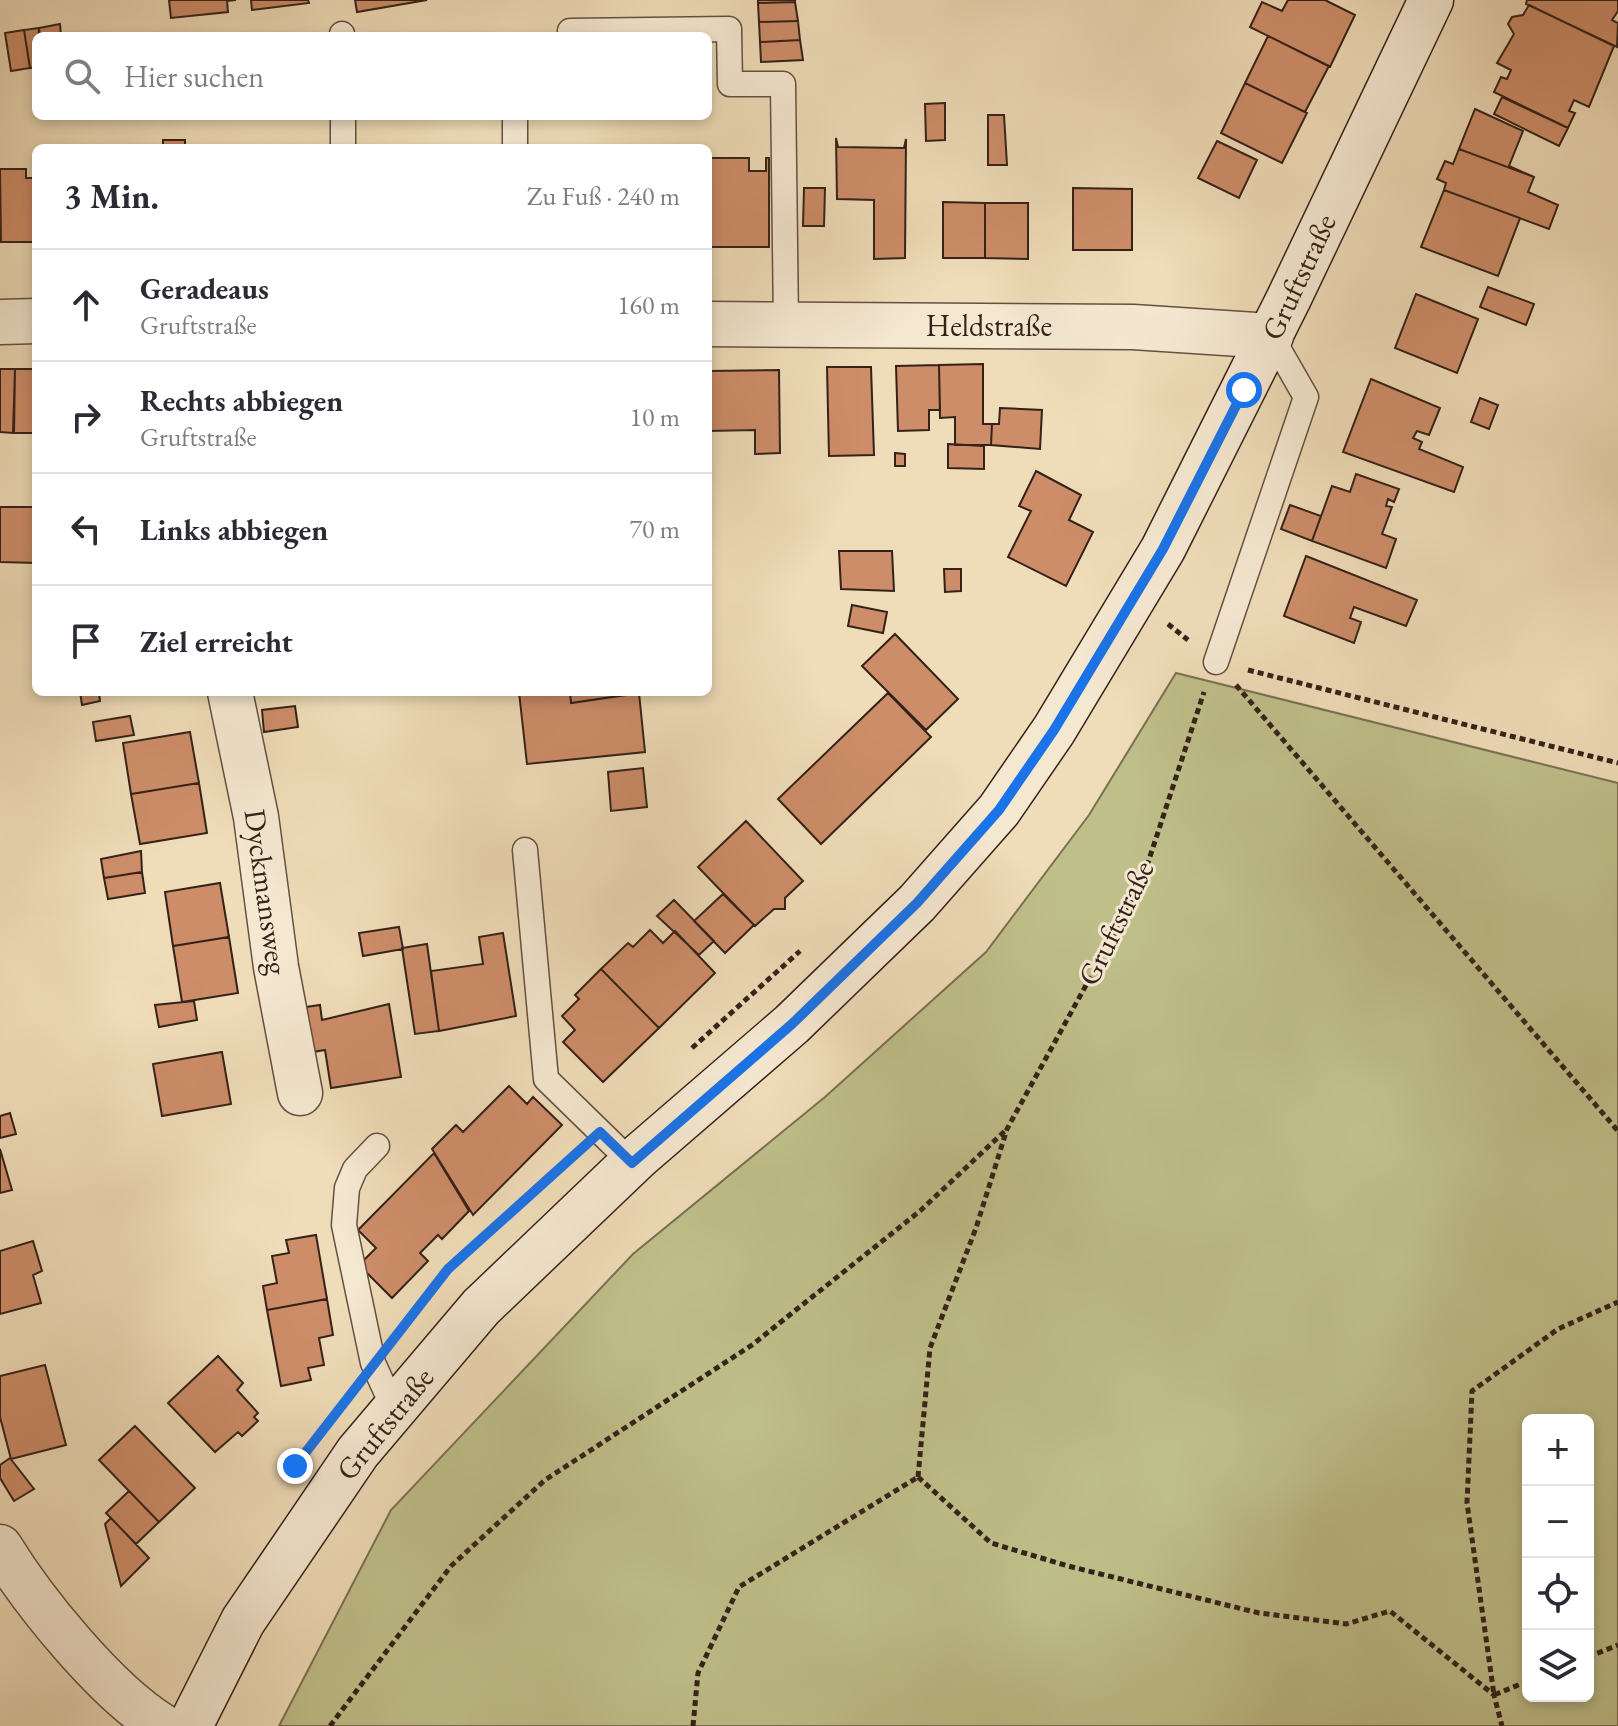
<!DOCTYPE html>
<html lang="de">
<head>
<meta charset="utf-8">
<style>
  :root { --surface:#fff; --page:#f7f7f7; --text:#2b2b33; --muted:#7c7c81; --line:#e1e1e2 }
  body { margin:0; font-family:"EB Garamond",serif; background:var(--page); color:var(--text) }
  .controls { position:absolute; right:24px; bottom:24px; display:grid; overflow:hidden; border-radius:12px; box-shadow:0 4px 12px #0003 }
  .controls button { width:72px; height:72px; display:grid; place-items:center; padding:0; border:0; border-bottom:2px solid var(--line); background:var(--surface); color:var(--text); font:40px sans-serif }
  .stop { position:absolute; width:24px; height:24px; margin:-18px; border:6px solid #1a73e8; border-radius:50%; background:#fff }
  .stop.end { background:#1a73e8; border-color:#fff; box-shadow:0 2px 8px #0008 }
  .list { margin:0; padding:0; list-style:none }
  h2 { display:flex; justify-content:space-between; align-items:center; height:104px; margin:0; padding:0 32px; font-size:34px }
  h2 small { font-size:26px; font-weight:400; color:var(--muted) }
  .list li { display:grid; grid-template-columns:52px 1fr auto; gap:24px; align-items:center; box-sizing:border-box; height:112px; padding:0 32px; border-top:2px solid var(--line) }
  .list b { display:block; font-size:30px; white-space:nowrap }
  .list p { margin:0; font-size:26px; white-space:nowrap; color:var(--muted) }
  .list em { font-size:26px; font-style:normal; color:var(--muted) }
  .icon { flex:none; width:44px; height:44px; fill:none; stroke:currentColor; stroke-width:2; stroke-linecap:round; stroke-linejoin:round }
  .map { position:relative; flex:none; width:1618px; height:1726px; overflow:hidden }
  .search { position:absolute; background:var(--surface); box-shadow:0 4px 12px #0003; left:32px; top:32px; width:680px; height:88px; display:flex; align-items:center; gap:20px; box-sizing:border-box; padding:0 28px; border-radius:12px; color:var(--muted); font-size:30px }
  .panel { position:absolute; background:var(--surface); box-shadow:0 4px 12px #0003; left:32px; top:144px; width:680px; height:552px; border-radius:12px }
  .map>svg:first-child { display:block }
  .green { fill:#bfbf8a; stroke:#7a7052; stroke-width:2; fill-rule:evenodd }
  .building { fill:#cd8d69; stroke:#342119; stroke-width:2 }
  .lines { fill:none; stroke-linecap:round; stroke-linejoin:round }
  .lane-casing { stroke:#635041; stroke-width:27 }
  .street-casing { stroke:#635041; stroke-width:47 }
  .secondary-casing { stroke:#342119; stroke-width:47 }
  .path { stroke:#342119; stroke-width:5; stroke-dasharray:6 4; stroke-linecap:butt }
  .lane { stroke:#f5e8d1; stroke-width:24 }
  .street { stroke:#f5e8d1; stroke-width:44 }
  .secondary { stroke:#f5e8d1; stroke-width:44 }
  .route { stroke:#1a73e8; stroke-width:10 }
  .labels { text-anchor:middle; stroke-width:6; stroke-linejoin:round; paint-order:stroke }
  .street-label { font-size:30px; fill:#342119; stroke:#f5e8d1 }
</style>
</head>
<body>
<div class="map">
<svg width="1618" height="1726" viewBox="0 0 1618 1726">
  <rect width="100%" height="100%" fill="#efdcb8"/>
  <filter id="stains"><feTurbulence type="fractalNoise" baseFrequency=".0025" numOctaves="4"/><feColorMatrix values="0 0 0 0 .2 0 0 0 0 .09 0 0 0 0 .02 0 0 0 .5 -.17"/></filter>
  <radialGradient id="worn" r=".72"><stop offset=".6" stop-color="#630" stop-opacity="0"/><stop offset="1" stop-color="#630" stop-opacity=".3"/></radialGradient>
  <path class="green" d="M 1176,673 L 1618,783 L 1618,1726 L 279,1726 L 391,1510 L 633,1254 L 825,1097 L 986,952 L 1089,815 ZM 1528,1420 L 1588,1420 L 1588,1696 L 1528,1696 Z"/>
  <path class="building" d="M 169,0 L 236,0 L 227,1 L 228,12 L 171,18 Z
    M 251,0 L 308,0 L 309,3 L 252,10 Z
    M 355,0 L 427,0 L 357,12 Z
    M 758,0 L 795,0 L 795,2 L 758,3 Z
    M 1288,0 L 1325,0 L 1355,15 L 1330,67 L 1250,27 L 1262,2 L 1282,11 Z
    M 1527,0 L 1618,0 L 1618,11 L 1612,20 L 1618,23 L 1617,47 L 1526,4 Z
    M 795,2 L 798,21 L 759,22 L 758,3 Z
    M 1529,5 L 1614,46 L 1589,107 L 1574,100 L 1569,111 L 1575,113 L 1568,128 L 1494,92 L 1501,77 L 1507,79 L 1511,70 L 1497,63 L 1514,34 L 1508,24 L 1512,17 L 1523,15 Z
    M 798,21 L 800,40 L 760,42 L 759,22 Z
    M 60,24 L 61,36 L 40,36 L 39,28 Z
    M 39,28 L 36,67 L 30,68 L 24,30 Z
    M 24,30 L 30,68 L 11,71 L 5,33 Z
    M 1268,36 L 1329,66 L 1305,112 L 1245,83 Z
    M 800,40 L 803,60 L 761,62 L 760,42 Z
    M 1245,83 L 1307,113 L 1282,163 L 1221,133 Z
    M 1502,97 L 1568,128 L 1559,146 L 1494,114 Z
    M 945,103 L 945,140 L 926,141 L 925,104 Z
    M 1475,109 L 1523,131 L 1509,166 L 1534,177 L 1459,149 Z
    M 988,115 L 1004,115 L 1007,165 L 988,165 Z
    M 836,138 L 838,147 L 904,148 L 906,139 L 905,258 L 874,259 L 874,200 L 837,199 Z
    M 163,140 L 185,140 L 185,148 L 163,148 Z
    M 1217,141 L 1257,160 L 1239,198 L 1198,178 Z
    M 1459,149 L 1534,177 L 1528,192 L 1558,205 L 1549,229 L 1444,190 L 1446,183 L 1437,179 L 1445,161 L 1453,164 Z
    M 708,158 L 749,158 L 749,171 L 766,171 L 766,158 L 769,158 L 769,247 L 708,247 Z
    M 0,169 L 26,169 L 26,178 L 36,178 L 36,242 L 1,242 Z
    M 804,188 L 825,188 L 824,226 L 803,226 Z
    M 1073,188 L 1132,189 L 1132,250 L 1073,250 Z
    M 1444,190 L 1520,218 L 1498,276 L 1421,247 Z
    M 943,202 L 985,203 L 985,258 L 943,258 Z
    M 985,203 L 1028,203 L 1028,259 L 985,258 Z
    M 1488,287 L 1534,304 L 1526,325 L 1480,307 Z
    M 1416,294 L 1478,319 L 1457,373 L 1395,348 Z
    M 983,364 L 983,424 L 992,424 L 991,445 L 955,445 L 955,417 L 940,418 L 939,365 Z
    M 939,365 L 940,410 L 929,410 L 929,430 L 898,431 L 896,366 Z
    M 827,367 L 871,367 L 874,455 L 829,456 Z
    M 0,369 L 15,369 L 13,433 L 0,432 Z
    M 15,369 L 36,369 L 36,433 L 14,433 Z
    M 779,370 L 780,453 L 755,454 L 755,430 L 708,431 L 708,371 Z
    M 1371,379 L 1440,408 L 1429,435 L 1417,431 L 1413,438 L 1422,442 L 1419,449 L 1463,467 L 1454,492 L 1343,452 Z
    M 1480,398 L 1498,405 L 1489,429 L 1471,422 Z
    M 1000,408 L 1042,410 L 1040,449 L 991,445 L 992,424 L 999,424 Z
    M 948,444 L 984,446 L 984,469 L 948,468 Z
    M 895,453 L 905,454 L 905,466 L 895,466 Z
    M 1036,471 L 1081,495 L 1069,520 L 1093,532 L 1066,586 L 1008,557 L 1031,511 L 1019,506 Z
    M 1356,474 L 1399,489 L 1394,502 L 1388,499 L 1386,506 L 1392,507 L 1382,534 L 1396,539 L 1386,568 L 1312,541 L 1332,486 L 1350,492 Z
    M 1290,505 L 1321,516 L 1312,541 L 1281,529 Z
    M 0,507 L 36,507 L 36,563 L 0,562 Z
    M 839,551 L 892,551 L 894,591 L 841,589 Z
    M 1306,556 L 1417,600 L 1406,626 L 1354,607 L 1350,618 L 1361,622 L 1354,643 L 1284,616 Z
    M 944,569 L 961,569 L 961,591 L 945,592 Z
    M 852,605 L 887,612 L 883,633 L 848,626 Z
    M 895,634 L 958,699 L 926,730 L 862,666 Z
    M 80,692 L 99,692 L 100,701 L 82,705 Z
    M 519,692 L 570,692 L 571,703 L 639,693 L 645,752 L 527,764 Z
    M 570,692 L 647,692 L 571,703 Z
    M 888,693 L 931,737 L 821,844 L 778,799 Z
    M 295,706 L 298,727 L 264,732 L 262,710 Z
    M 130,716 L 134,735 L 96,741 L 93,722 Z
    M 190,732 L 199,783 L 131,794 L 123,743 Z
    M 643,768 L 647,807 L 611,811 L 608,772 Z
    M 199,783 L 207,833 L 140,844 L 131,794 Z
    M 746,821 L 803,881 L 785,898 L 785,909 L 774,909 L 755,926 L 698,867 Z
    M 141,851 L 142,872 L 104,878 L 101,859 Z
    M 142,872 L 145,893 L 108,899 L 104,878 Z
    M 220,883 L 229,937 L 173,946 L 165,892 Z
    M 723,894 L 754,925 L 725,953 L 694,921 Z
    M 674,900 L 714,941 L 699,955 L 657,916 Z
    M 399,927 L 403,949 L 363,956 L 359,933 Z
    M 650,930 L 663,943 L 675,931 L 715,973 L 659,1028 L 601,969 L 628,943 L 633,947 Z
    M 503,933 L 516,1016 L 439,1031 L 431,971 L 483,964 L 479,937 Z
    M 229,937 L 238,993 L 182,1002 L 173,946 Z
    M 427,944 L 439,1031 L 415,1034 L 402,948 Z
    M 601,969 L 659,1028 L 603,1082 L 563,1042 L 575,1030 L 562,1016 L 579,999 L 575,995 Z
    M 194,1001 L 197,1020 L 159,1027 L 155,1005 Z
    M 389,1004 L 401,1077 L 331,1088 L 325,1050 L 307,1053 L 299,1008 L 320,1005 L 322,1020 Z
    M 222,1052 L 231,1104 L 162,1116 L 153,1064 Z
    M 509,1086 L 527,1104 L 533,1097 L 562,1125 L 473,1215 L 432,1149 L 456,1125 L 463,1132 Z
    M 10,1113 L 16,1134 L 0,1138 L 0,1116 Z
    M 0,1149 L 12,1190 L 0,1193 Z
    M 434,1153 L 469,1211 L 442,1239 L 438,1235 L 420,1253 L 428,1261 L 392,1298 L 359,1265 L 376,1248 L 358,1230 Z
    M 316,1235 L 327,1299 L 267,1310 L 263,1286 L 277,1283 L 272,1256 L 289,1253 L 286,1240 Z
    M 33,1241 L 42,1271 L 33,1275 L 41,1303 L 0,1314 L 0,1251 Z
    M 327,1299 L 333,1335 L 319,1338 L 324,1365 L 308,1368 L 311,1380 L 281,1386 L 267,1310 Z
    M 218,1356 L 243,1383 L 237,1390 L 258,1413 L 254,1417 L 258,1421 L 242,1436 L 238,1432 L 215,1452 L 168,1403 Z
    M 45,1365 L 66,1445 L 11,1459 L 0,1417 L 0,1376 Z
    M 135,1426 L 195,1488 L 159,1522 L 99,1460 Z
    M 10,1458 L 34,1489 L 14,1501 L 0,1478 L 0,1465 Z
    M 129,1491 L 159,1522 L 136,1544 L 106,1513 Z
    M 111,1518 L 149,1558 L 121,1586 L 105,1524 Z"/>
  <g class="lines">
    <g class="lane-casing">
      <path id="lane" d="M 342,34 L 342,36
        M 570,36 L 570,31 L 729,29 L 730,84 L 783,84 L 786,325
        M 343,116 L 343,148
        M 515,116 L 515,148
        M 1216,662 L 1306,397 L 1271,336
        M 525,850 L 546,1079 L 632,1163
        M 377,1146 L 355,1169 L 347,1188 L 344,1225 L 373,1363 L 394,1409"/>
    </g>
    <g class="street-casing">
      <path id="street" d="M 0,322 L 36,321
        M 708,324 L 1133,327 L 1271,336
        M 230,692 L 256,817 L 276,967 L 300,1093
        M 0,1547 C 35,1604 106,1691 162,1726"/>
    </g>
    <g class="secondary-casing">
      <path id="secondary" d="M 190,1726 L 243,1621 L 358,1452 L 481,1307 L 638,1157 L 792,1024 L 917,903 L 999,810 L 1054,730 L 1163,549 L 1289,298 L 1431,0"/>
    </g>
    <path class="path" d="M 1168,624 L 1188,640
      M 1248,670 L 1618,763
      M 1236,685 L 1618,1131
      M 692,1048 L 800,951
      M 404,1325 L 448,1269 L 513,1211
      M 918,1477 L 930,1348 L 976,1228 L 1007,1129 L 1140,887 L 1204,692
      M 918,1477 L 991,1543 L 1068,1566 L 1259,1613 L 1346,1624 L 1390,1611 L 1494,1695 L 1502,1726
      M 1588,1657 L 1618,1645
      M 1528,1681 L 1494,1695 L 1467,1503 L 1472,1391 L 1558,1329 L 1618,1302
      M 330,1726 L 451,1566 L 545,1480 L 752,1345 L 920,1211 L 1007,1129
      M 693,1726 L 698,1673 L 739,1587 L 918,1477"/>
    <use href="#lane" class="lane"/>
    <use href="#street" class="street"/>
    <use href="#secondary" class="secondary"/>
  </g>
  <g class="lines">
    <path class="route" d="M 295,1466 L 448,1269 L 600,1132 L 632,1163 L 792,1024 L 855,963 L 917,903 L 999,810 L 1054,730 L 1163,549 L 1244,390"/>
  </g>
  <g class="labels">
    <g class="street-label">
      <text transform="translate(1299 277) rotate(-65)" y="10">Gruftstraße</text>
      <text x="989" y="336">Heldstraße</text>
      <text transform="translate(266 892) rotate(82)" y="10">Dyckmansweg</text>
      <text transform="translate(1116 923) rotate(-64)" y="10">Gruftstraße</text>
      <text transform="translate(385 1424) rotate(-51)" y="10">Gruftstraße</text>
    </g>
  </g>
  <rect width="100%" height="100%" filter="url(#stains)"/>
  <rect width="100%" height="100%" fill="url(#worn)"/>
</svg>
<div class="controls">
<button>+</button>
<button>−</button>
<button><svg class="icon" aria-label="locate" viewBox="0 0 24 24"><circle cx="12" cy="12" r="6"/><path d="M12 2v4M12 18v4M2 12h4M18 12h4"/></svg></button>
<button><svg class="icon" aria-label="layers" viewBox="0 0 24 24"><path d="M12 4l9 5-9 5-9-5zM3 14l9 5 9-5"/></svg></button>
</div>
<div class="stop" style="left:1244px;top:390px"></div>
<div class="stop end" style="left:295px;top:1466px"></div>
<div class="search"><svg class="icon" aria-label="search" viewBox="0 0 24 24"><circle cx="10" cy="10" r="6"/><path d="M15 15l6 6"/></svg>Hier suchen</div>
<section class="panel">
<h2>3 Min.<small>Zu Fuß · 240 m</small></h2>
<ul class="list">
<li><svg class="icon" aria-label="ahead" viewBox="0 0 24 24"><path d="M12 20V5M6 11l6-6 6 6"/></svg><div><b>Geradeaus</b><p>Gruftstraße</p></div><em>160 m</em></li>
<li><svg class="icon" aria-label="right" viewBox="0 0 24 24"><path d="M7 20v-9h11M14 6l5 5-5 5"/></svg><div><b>Rechts abbiegen</b><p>Gruftstraße</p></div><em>10 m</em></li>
<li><svg class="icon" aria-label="left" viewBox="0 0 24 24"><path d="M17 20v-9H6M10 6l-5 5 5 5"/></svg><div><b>Links abbiegen</b></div><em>70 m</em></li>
<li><svg class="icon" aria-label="arrive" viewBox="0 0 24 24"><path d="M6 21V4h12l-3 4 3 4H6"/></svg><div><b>Ziel erreicht</b></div></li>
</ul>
</section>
</div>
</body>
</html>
